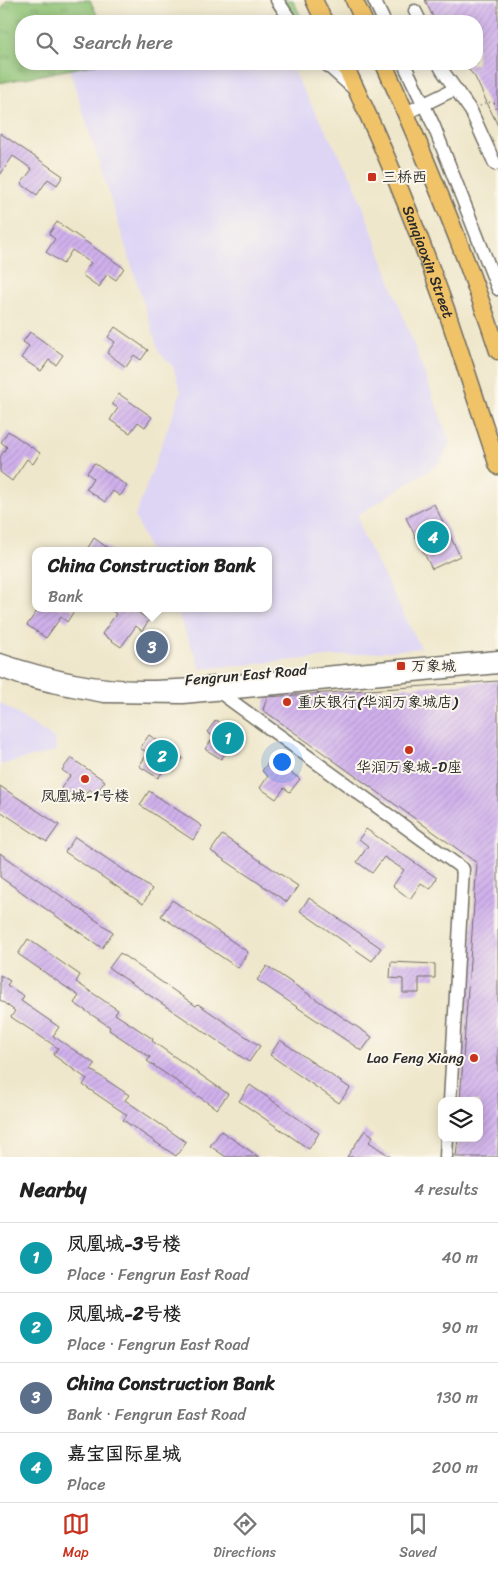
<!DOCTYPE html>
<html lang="en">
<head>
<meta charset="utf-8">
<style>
  :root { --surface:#fff; --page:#f2f2f2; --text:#222; --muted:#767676; --line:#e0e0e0; --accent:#c8321e }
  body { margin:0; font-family:Sriracha,"LXGW WenKai TC",sans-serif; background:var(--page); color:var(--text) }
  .controls { position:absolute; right:15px; bottom:15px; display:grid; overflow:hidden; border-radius:10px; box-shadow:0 2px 12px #0003 }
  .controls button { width:45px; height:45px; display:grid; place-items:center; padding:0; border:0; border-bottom:1px solid var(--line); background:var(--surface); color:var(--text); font:25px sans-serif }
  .you { position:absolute; left:281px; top:761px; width:18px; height:18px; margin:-12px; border:4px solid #fff; border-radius:50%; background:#1a73e8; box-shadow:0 0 0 8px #1a73e833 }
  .badge { display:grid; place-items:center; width:32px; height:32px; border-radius:50%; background:var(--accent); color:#fff; font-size:16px; font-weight:700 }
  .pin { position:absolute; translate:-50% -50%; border:2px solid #fff; box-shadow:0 1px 5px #0006 }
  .popup { position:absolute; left:32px; top:547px; width:240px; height:65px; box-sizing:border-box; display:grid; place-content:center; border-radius:10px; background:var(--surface); filter:drop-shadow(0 1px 4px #0005); font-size:16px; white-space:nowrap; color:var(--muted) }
  .popup b { font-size:19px; color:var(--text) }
  .popup::after { content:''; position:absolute; left:50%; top:100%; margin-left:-10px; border:10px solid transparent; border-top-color:var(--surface) }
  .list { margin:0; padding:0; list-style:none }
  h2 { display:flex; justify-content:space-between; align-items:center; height:65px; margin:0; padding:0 20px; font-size:21px }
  h2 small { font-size:16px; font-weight:400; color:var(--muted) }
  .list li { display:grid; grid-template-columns:32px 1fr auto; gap:15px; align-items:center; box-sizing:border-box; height:70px; padding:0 20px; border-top:1px solid var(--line) }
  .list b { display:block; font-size:19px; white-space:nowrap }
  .list p { margin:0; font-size:16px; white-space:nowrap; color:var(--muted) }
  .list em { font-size:16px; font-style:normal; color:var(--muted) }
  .icon { flex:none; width:28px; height:28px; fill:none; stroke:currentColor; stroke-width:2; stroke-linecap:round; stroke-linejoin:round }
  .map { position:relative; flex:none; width:498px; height:1157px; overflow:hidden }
  .search { position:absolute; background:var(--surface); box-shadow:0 2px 12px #0003; left:15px; right:15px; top:15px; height:55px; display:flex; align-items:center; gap:12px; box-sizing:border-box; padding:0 18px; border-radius:20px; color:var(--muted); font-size:19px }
  .sheet { height:345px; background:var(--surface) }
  nav { display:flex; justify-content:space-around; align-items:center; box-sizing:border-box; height:70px; border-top:1px solid var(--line); background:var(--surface); font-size:14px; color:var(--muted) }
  nav a { display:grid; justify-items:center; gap:2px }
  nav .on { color:var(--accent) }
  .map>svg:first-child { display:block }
  .built { fill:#ded5f5 }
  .grass { fill:url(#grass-tufts); stroke:#5c7750 }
  .building { fill:url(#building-hatch) }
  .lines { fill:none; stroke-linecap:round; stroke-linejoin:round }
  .minor-casing { stroke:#706d63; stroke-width:15 }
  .major-casing { stroke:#706d63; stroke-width:19 }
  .path { stroke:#706d63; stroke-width:2; stroke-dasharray:1 4; stroke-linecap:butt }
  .minor { stroke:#fff; stroke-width:12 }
  .major { stroke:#f1c369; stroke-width:16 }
  .poi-dot { fill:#c8321e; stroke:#fbf7ec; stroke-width:2 }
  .labels { text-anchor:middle; stroke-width:4; stroke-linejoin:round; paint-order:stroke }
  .poi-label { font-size:15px; fill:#2b2b2b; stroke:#fbf7ec; text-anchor:start }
  .street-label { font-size:15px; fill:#2b2b2b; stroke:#fbf7ec }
</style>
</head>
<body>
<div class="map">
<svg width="498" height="1157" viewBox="0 0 498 1157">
  <defs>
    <pattern id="grass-tufts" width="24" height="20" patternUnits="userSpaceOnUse" patternTransform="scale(1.25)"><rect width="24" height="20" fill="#8ec375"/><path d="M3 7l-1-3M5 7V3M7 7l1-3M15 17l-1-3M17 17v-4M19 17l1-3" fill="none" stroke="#749f60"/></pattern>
    <pattern id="building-hatch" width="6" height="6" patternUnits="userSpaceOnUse" patternTransform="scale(1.25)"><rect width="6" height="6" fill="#d0b1ec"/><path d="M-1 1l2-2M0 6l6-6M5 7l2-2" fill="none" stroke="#b398cb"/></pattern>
  </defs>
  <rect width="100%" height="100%" fill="#fbf7ec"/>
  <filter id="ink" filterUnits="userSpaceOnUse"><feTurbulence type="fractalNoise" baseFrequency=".02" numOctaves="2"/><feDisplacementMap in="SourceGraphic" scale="10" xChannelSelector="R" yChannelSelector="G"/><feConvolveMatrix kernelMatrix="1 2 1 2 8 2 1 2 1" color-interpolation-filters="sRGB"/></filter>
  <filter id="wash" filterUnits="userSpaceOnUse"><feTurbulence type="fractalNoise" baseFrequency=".0096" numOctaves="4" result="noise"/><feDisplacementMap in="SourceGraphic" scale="20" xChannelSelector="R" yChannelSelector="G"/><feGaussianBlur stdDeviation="1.12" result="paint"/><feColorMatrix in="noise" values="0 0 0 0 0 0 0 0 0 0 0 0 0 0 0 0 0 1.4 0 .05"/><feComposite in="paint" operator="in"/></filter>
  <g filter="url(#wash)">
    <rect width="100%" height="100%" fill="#efe7cb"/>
    <path class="built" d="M 74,64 L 289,64 L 354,182 L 450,443 L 440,463 L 358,515 L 362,534 L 421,648 L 201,669 L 175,608 L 268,608 L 268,551 L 150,551 L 135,517 L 181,392 L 173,367 L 159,352 L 68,65 Z
      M 0,703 L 55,739 L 56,751 L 0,765 Z"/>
    <path class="grass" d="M 7,0 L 90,0 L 100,21 L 21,21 L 21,64 L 97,64 L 0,83 L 0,12 Z
      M 282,0 L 293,0 L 303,21 L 295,21 Z"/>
    <g id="blocks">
      <path class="building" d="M 425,0 L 498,0 L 498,126 L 475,77 L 464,64 L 477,64 L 477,21 L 435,21 Z
        M 0,133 L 63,176 L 57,185 L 48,179 L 37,195 L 21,184 L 32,169 L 13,156 L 0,175 Z
        M 57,222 L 124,268 L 116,280 L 107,274 L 99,287 L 82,275 L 91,263 L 72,250 L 63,264 L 46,252 L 55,239 L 49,234 Z
        M 115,327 L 148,350 L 141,360 L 134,355 L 126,367 L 107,353 L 115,342 L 108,337 Z
        M 30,332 L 63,355 L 56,365 L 49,360 L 41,371 L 21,358 L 29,346 L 23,342 Z
        M 119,394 L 152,417 L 145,427 L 138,422 L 130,433 L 110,420 L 118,408 L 112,404 Z
        M 8,431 L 40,453 L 33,464 L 27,459 L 12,481 L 0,472 L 0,457 L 7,447 L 1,442 Z
        M 94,463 L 127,486 L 120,496 L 113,491 L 105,502 L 86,489 L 93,478 L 87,473 Z
        M 434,504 L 460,556 L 432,569 L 406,518 Z
        M 94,538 L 112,551 L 86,551 Z
        M 39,608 L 70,608 L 74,611 L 67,622 L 61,617 L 46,638 L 27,625 Z
        M 108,608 L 132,608 L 149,620 L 142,631 L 136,626 L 121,647 L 102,634 L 116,614 Z
        M 498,681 L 498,1157 L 456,1157 L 458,1138 L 479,1138 L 479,1101 L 460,1101 L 477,863 L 263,710 L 267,697 Z
        M 216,720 L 245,740 L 236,753 L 229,749 L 221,759 L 205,749 L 214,737 L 207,732 Z
        M 149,735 L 183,758 L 174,771 L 167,766 L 158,778 L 139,766 L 148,753 L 140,748 Z
        M 71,758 L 105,781 L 96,794 L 89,789 L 80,801 L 61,788 L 70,776 L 62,770 Z
        M 271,759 L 300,779 L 290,792 L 284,788 L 276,799 L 260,788 L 268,776 L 262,771 Z
        M 0,786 L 59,825 L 47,842 L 0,811 Z
        M 149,791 L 202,826 L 193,840 L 140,805 Z
        M 366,829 L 437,878 L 430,889 L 421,883 L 410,899 L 393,886 L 404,870 L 384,857 L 372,873 L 357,862 L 368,846 L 359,839 Z
        M 222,835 L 298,886 L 287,902 L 211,851 Z
        M 75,837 L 152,889 L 143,904 L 65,852 Z
        M 0,853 L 113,932 L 102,948 L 0,877 Z
        M 309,898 L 381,948 L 372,961 L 300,911 Z
        M 172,900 L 248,952 L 238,968 L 161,916 Z
        M 28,939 L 80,975 L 76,982 L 118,1010 L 115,1014 L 153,1039 L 152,1041 L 228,1094 L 217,1109 L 147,1061 L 150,1057 L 109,1030 L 110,1027 L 74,1003 L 79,996 L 18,954 Z
        M 120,953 L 196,1006 L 198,1004 L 260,1046 L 249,1062 L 109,968 Z
        M 391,962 L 435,964 L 435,978 L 419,978 L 419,993 L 403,993 L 403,979 L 390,978 Z
        M 267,966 L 372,1037 L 362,1051 L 257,980 Z
        M 0,975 L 10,981 L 7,985 L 24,996 L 21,1001 L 59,1027 L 53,1036 L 95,1064 L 91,1070 L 129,1095 L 125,1100 L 186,1142 L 176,1156 L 123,1120 L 127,1115 L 83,1085 L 87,1079 L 53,1055 L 58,1048 L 11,1017 L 15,1011 L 0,1000 Z
        M 280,1040 L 350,1088 L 339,1103 L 270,1055 Z
        M 250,1085 L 319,1133 L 309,1149 L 239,1101 Z
        M 365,1130 L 373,1136 L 369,1142 L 391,1157 L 347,1157 Z
        M 221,1131 L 259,1157 L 226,1157 L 210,1146 Z"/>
    </g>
  </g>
  <g filter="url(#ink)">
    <use href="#blocks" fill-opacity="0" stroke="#706d63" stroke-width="1"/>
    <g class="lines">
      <g class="minor-casing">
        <path id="minor" d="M 277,0 L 291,21
          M 374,0 L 384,21
          M 415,11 L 420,21
          M 326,64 L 354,89
          M 404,64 L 433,124 L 498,289
          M 439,64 L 442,70 L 471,111 L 495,164
          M 406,113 L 455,89
          M 0,660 C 47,676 97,688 147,687 C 162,687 177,686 193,685 L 498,657
          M 0,671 L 20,678 L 52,686 L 104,696 L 183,697 L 498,667
          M 222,694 L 463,869 L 450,1101
          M 446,1157 L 447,1138"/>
      </g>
      <g class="major-casing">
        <g id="major">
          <path d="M 314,0 L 324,21"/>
          <path d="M 354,0 L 364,21"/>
          <path id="s1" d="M 344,64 C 383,144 417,228 447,312 C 464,363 481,415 498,466"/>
          <path d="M 384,64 C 426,158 466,253 498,351"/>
        </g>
      </g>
      <path class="path" d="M 480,106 L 487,102 L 494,103 L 498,113"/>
      <use href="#minor" class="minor"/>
      <use href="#major" class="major"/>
    </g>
  </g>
  <g class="poi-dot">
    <rect x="367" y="172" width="10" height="10" rx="2.5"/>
    <rect x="396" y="661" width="10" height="10" rx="2.5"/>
    <circle cx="287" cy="702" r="5"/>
    <circle cx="409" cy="750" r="5"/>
    <circle cx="85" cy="779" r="5"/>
    <circle cx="474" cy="1058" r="5"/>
  </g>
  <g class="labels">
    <g class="poi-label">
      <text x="382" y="182">三桥西</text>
      <text x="411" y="671">万象城</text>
      <text x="297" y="707">重庆银行(华润万象城店)</text>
      <text x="409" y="772" text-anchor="middle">华润万象城-D座</text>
      <text x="85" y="801" text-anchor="middle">凤凰城-1号楼</text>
      <text x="464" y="1063" text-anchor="end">Lao Feng Xiang</text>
    </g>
    <g class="street-label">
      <text dy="5" stroke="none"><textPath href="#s1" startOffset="215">Sanqiaoxin Street</textPath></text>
      <text transform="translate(246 675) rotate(-5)" y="5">Fengrun East Road</text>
    </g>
  </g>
</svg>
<div class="controls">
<button><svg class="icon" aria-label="layers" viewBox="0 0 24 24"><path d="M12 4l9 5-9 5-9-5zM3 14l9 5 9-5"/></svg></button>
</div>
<div class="you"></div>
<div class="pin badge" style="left:228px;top:738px;background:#0f9aa8">1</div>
<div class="pin badge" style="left:162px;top:756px;background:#0f9aa8">2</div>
<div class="pin badge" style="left:152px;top:647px;background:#5c6f8a">3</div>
<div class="popup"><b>China Construction Bank</b>Bank</div>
<div class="pin badge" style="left:433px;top:537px;background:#0f9aa8">4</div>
<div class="search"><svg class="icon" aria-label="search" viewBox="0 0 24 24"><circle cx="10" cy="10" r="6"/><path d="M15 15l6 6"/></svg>Search here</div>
</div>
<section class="sheet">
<h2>Nearby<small>4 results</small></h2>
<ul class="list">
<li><span class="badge" style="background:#0f9aa8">1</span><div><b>凤凰城-3号楼</b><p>Place · Fengrun East Road</p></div><em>40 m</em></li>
<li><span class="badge" style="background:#0f9aa8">2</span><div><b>凤凰城-2号楼</b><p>Place · Fengrun East Road</p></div><em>90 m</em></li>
<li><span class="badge" style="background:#5c6f8a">3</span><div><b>China Construction Bank</b><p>Bank · Fengrun East Road</p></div><em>130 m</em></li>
<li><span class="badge" style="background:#0f9aa8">4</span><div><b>嘉宝国际星城</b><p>Place</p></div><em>200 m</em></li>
</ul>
</section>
<nav>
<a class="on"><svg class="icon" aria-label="map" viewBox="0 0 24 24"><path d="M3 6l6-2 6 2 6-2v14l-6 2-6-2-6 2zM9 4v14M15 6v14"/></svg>Map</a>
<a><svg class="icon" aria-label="directions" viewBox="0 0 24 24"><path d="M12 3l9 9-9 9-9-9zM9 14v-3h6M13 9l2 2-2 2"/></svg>Directions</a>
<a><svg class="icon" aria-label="saved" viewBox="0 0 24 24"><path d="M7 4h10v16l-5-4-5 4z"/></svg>Saved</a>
</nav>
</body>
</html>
